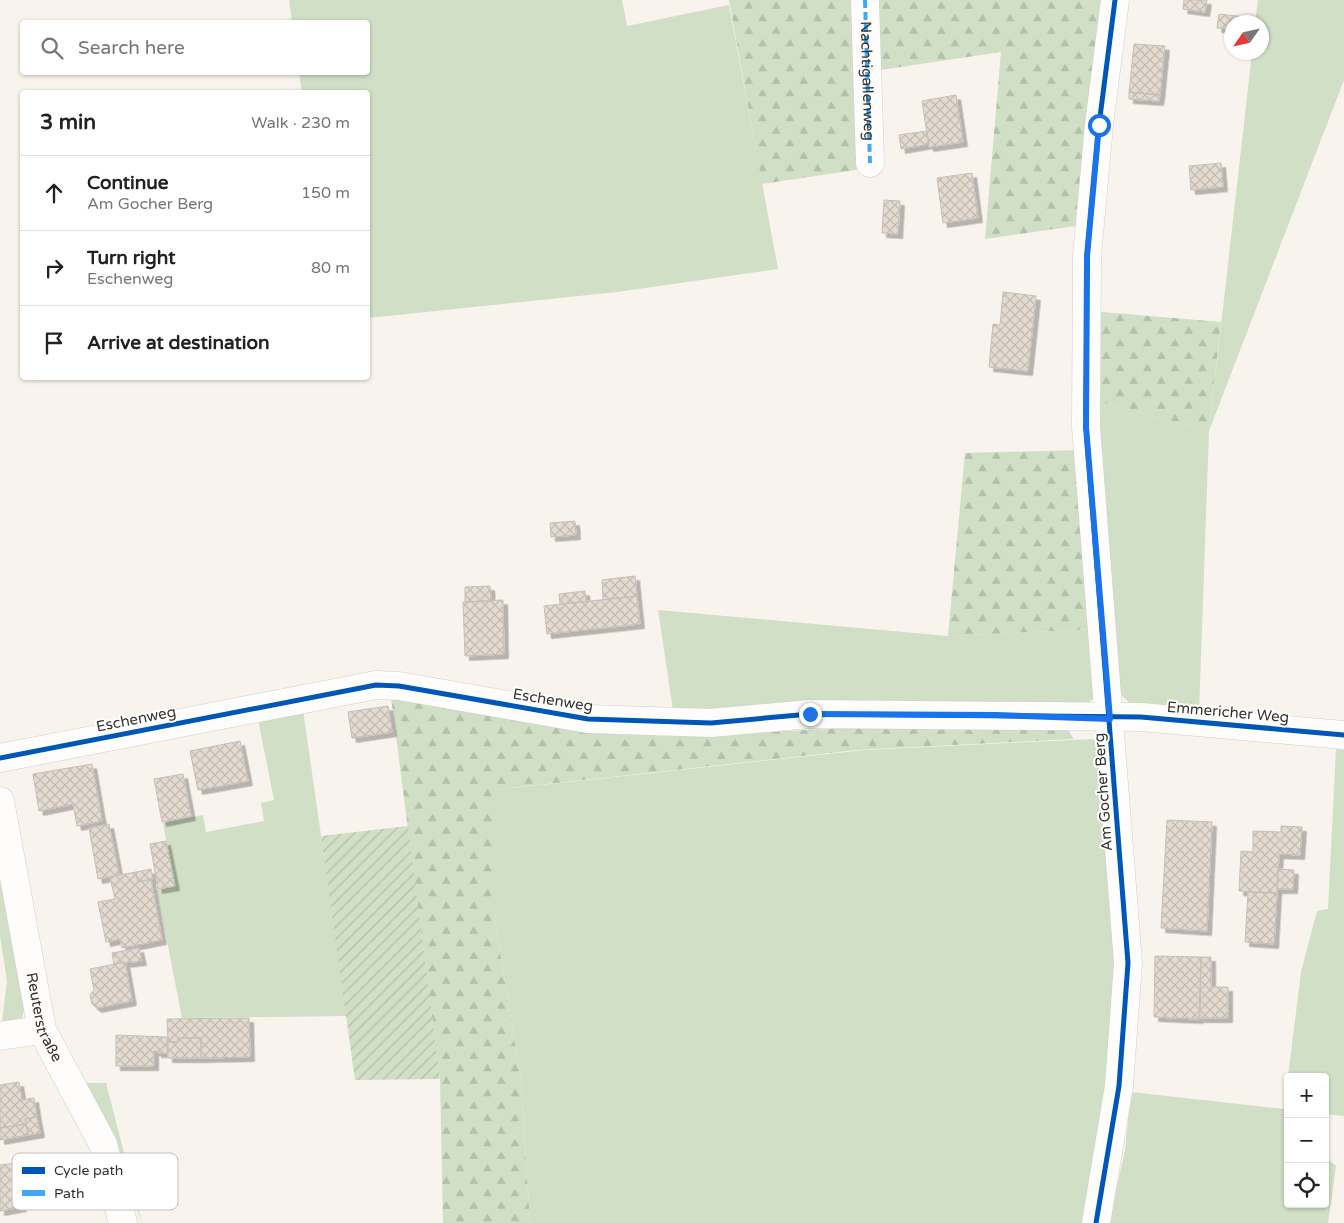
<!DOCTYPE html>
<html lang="en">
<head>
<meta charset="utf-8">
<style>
  :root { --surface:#fff; --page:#f6f6f6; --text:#222; --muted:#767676; --line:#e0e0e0 }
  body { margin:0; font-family:"Varela Round",sans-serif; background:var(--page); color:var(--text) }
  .controls { position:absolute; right:15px; bottom:15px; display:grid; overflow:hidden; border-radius:5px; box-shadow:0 1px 4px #0004 }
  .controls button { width:45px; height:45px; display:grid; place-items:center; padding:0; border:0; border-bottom:1px solid var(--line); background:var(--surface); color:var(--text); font:25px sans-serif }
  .compass { position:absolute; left:1224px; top:15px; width:45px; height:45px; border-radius:50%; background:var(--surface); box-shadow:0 1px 4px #0004; rotate:236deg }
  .stop { position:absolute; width:15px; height:15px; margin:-11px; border:4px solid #1a73e8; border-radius:50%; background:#fff }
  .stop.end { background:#1a73e8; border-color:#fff; box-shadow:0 1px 5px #0008 }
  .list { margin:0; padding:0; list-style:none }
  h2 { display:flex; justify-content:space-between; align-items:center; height:65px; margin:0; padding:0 20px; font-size:21px }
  h2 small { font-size:16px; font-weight:400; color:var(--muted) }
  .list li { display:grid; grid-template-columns:32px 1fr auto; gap:15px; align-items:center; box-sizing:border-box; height:75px; padding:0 20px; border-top:1px solid var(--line) }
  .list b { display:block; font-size:19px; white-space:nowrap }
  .list p { margin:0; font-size:16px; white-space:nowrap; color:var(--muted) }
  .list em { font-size:16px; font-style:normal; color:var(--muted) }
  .icon { flex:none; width:28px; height:28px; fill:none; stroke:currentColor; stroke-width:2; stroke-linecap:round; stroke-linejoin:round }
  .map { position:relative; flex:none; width:1344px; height:1223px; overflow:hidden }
  .search { position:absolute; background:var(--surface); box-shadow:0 1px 4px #0004; left:20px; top:20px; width:350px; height:55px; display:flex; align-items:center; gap:12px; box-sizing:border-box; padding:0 18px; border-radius:5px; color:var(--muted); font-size:19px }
  .panel { position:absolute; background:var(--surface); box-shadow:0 1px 4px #0004; left:20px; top:90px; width:350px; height:290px; border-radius:5px }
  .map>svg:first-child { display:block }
  .green { fill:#d0dfc5 }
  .forest { fill:url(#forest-firs) }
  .garden { fill:url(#garden-furrows) }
  .building { fill:url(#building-cross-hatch); stroke:#c4bfba; filter:url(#shadow) }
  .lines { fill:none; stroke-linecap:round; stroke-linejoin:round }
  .minor-casing { stroke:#d3cec9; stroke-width:29 }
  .minor { stroke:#fefdfc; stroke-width:28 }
  .quiet { stroke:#3fa9f5; stroke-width:4; stroke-dasharray:8 4; stroke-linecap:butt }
  .cycleway-casing { stroke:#fff; stroke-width:8 }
  .cycleway { stroke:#0057b8; stroke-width:5 }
  .route { stroke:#1a73e8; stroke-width:6 }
  .labels { text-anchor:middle; stroke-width:4; stroke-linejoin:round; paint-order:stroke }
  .street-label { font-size:15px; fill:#36322d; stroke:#fff }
  .key { fill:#fff; stroke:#c3c2c0; stroke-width:1 }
  .key-label { font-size:14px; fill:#36322d }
</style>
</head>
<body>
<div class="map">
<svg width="1344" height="1223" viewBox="0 0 1344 1223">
  <defs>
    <pattern id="forest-firs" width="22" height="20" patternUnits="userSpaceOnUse" patternTransform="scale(1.25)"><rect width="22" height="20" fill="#d0dfc5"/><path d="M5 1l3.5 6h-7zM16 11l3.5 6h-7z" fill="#b3c0aa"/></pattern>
    <pattern id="garden-furrows" width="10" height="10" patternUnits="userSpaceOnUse" patternTransform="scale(1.25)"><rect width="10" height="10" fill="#d0dfc5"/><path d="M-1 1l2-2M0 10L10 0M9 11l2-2" fill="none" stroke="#b3c0aa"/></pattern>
    <pattern id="building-cross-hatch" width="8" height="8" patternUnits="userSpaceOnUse" patternTransform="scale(1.25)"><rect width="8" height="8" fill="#e4dacf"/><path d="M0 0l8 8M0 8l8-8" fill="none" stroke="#c4bcb2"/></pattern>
    <filter id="shadow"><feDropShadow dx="4.5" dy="4.5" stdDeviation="0" flood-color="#0004"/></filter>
  </defs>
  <rect width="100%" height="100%" fill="#f9f3ed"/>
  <path class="green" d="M 289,0 L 622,0 L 627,26 L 729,5 L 778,269 L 617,292 L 368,318 L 368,92 L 302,92 L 299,73 L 368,72 L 368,22 L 292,22 Z
    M 1258,0 L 1344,0 L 1344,80 L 1209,431 L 1199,713 L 1135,708 L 1115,689 L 1093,400 L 1209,431 L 1252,53 L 1262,52 L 1262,22 L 1255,22 Z
    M 658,610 L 948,636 L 1095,629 L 1101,692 L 1087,704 L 812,700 L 685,711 L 673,710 Z
    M 303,710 L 347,1016 L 182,1018 L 157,890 L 175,886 L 163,823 L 203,815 L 206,832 L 264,821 L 261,803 L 274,800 L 258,719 Z
    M 1092,739 L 1102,746 L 1116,912 L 1115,1049 L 1084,1223 L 530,1223 L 521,1081 L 493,908 L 493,790 L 865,750 Z
    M 1336,749 L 1344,750 L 1344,1116 L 1325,1114 L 1325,1077 L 1288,1077 L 1301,972 L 1317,911 L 1328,909 Z
    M 0,869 L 26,1004 L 22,1018 L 2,1022 L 7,981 L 0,936 Z
    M 1288,1082 L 1288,1204 L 1325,1204 L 1325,1157 L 1336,1166 L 1328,1223 L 1109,1223 L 1125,1150 L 1131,1092 L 1284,1109 Z
    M 86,1083 L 106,1083 L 142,1223 L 117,1154 Z"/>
  <path class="forest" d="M 729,0 L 856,0 L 862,169 L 762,184 Z
    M 872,0 L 1105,0 L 1083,225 L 985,239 L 1001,52 L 874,71 Z
    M 1091,311 L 1221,322 L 1209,431 L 1093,400 Z
    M 1080,450 L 1095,629 L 948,636 L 965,453 Z
    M 391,697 L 688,736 L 868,727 L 1067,729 L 1074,739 L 857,750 L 493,790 L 493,908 L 521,1081 L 530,1223 L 443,1223 L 440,1079 Z"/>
  <path class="garden" d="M 408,826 L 440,1079 L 355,1080 L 321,836 Z"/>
  <path class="building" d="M 1184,0 L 1207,0 L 1205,12 L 1183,9 Z
    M 1219,14 L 1245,17 L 1245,22 L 1232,22 L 1232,29 L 1217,28 Z
    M 1134,44 L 1165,46 L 1160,95 L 1129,92 Z
    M 1129,92 L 1160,95 L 1159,101 L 1129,99 Z
    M 956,95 L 963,142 L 929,147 L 922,101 Z
    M 927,131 L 929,144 L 901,149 L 899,135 Z
    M 1221,163 L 1223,187 L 1191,190 L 1189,166 Z
    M 972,173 L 978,218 L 943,223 L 937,178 Z
    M 884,200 L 900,201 L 898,234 L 882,233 Z
    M 1003,292 L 1036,296 L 1028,371 L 989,367 L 993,324 L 1000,325 Z
    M 575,521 L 576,535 L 551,537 L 550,523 Z
    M 635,576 L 637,596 L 603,600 L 602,580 Z
    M 490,586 L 491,601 L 465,602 L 465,587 Z
    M 585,591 L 586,602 L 560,604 L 559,594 Z
    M 637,596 L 640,624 L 547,634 L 544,606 Z
    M 503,600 L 504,654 L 465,656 L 463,602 Z
    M 388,706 L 392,732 L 352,738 L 348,712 Z
    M 240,741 L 248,781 L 198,790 L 190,751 Z
    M 92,764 L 102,821 L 77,826 L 73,804 L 39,811 L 33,774 Z
    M 183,774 L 191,816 L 162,822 L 154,779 Z
    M 1167,820 L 1212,822 L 1207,931 L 1161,928 Z
    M 109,824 L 119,875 L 98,879 L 89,828 Z
    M 1281,826 L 1302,827 L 1300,855 L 1279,854 L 1277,893 L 1239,891 L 1241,851 L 1253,852 L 1253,831 L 1281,832 Z
    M 166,841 L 175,886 L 158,889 L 150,844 Z
    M 151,869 L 153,879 L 138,882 L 136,872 Z
    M 1278,869 L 1294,870 L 1293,889 L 1277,889 Z
    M 136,872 L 138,882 L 151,879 L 162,940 L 122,948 L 120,939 L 106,942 L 98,902 L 115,899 L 110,877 Z
    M 1248,892 L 1277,893 L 1274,944 L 1245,942 Z
    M 139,948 L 142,961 L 114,964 L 112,953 Z
    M 1155,956 L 1201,957 L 1199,1019 L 1154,1017 Z
    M 1201,957 L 1211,957 L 1211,987 L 1228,987 L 1228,1018 L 1200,1018 Z
    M 125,962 L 132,1001 L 97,1008 L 92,1004 L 90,995 L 94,990 L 90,969 Z
    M 249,1018 L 250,1057 L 201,1058 L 201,1038 L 178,1038 L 178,1042 L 168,1042 L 167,1019 Z
    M 116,1035 L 167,1037 L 167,1053 L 157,1053 L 157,1051 L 154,1051 L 154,1066 L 116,1066 Z
    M 178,1038 L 201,1038 L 201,1058 L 168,1058 L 168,1042 L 178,1042 Z
    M 19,1082 L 22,1100 L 34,1098 L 37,1117 L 25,1119 L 26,1124 L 0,1128 L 0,1085 Z
    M 37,1117 L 40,1133 L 28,1135 L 25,1119 Z
    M 26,1124 L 28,1135 L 0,1140 L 0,1128 Z
    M 15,1163 L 22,1207 L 0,1211 L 0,1165 Z"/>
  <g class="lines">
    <g class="minor-casing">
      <g id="minor">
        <path id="s1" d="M 865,0 L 870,163"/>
        <path d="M 0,758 L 376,685 L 399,686 L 588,719 L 711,723 L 810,714 L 1141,717 L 1344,735"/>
        <path id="s2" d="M 0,801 L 42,1030 L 103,1144 L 123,1223"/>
        <path d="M 0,1036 L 42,1030"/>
        <path d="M 1096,1223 L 1119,1086 L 1128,963 L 1086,427 L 1087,256 L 1099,125 L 1115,0"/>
      </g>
    </g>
    <use href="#minor" class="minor"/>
    <path class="quiet" d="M 865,0 L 870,163"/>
    <g class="cycleway-casing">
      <path id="cycleway" d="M 0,758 L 376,685 L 399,686 L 588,719 L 711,723 L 810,714 L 1141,717 L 1344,735
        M 1096,1223 L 1119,1086 L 1128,963 L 1086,427 L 1087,256 L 1099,125 L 1115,0"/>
    </g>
    <use href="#cycleway" class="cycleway"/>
  </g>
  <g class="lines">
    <path class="route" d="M 810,714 L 996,715 L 1110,719 L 1086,427 L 1087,256 L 1099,125"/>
  </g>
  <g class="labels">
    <g class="street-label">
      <text dy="5" stroke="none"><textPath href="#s1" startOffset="81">Nachtigallenweg</textPath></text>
      <text transform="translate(553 700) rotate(9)" y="5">Eschenweg</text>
      <text transform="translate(1228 712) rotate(5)" y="5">Emmericher Weg</text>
      <text transform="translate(136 719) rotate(-11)" y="5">Eschenweg</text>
      <text transform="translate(1103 792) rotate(-94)" y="5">Am Gocher Berg</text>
      <text dy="5" stroke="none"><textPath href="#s2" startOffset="221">Reuterstraße</textPath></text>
    </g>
  </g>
  <rect x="12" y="1153" width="166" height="57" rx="8" class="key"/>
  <rect x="22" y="1167" width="23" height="7" fill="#0057b8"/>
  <rect x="22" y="1190" width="23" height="6" fill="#3fa9f5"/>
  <g class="key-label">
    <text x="54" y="1175">Cycle path</text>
    <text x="54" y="1198">Path</text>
  </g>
</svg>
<div class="controls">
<button>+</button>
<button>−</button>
<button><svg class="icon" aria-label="locate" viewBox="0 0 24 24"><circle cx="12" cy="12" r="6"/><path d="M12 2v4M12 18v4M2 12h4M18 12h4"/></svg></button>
</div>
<svg class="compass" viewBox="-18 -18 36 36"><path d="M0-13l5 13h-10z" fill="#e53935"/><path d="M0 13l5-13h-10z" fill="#767676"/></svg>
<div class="stop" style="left:1099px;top:125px"></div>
<div class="stop end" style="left:810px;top:714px"></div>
<div class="search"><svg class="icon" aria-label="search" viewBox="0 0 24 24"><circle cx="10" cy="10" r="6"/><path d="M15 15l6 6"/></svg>Search here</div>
<section class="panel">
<h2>3 min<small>Walk · 230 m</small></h2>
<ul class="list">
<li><svg class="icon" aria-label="ahead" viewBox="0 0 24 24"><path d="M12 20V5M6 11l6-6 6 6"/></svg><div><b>Continue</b><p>Am Gocher Berg</p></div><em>150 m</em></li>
<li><svg class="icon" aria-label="right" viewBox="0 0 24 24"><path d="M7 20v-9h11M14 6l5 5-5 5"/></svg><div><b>Turn right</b><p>Eschenweg</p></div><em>80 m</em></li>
<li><svg class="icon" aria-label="arrive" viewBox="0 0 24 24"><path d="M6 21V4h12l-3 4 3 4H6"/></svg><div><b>Arrive at destination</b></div></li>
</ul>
</section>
</div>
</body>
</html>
